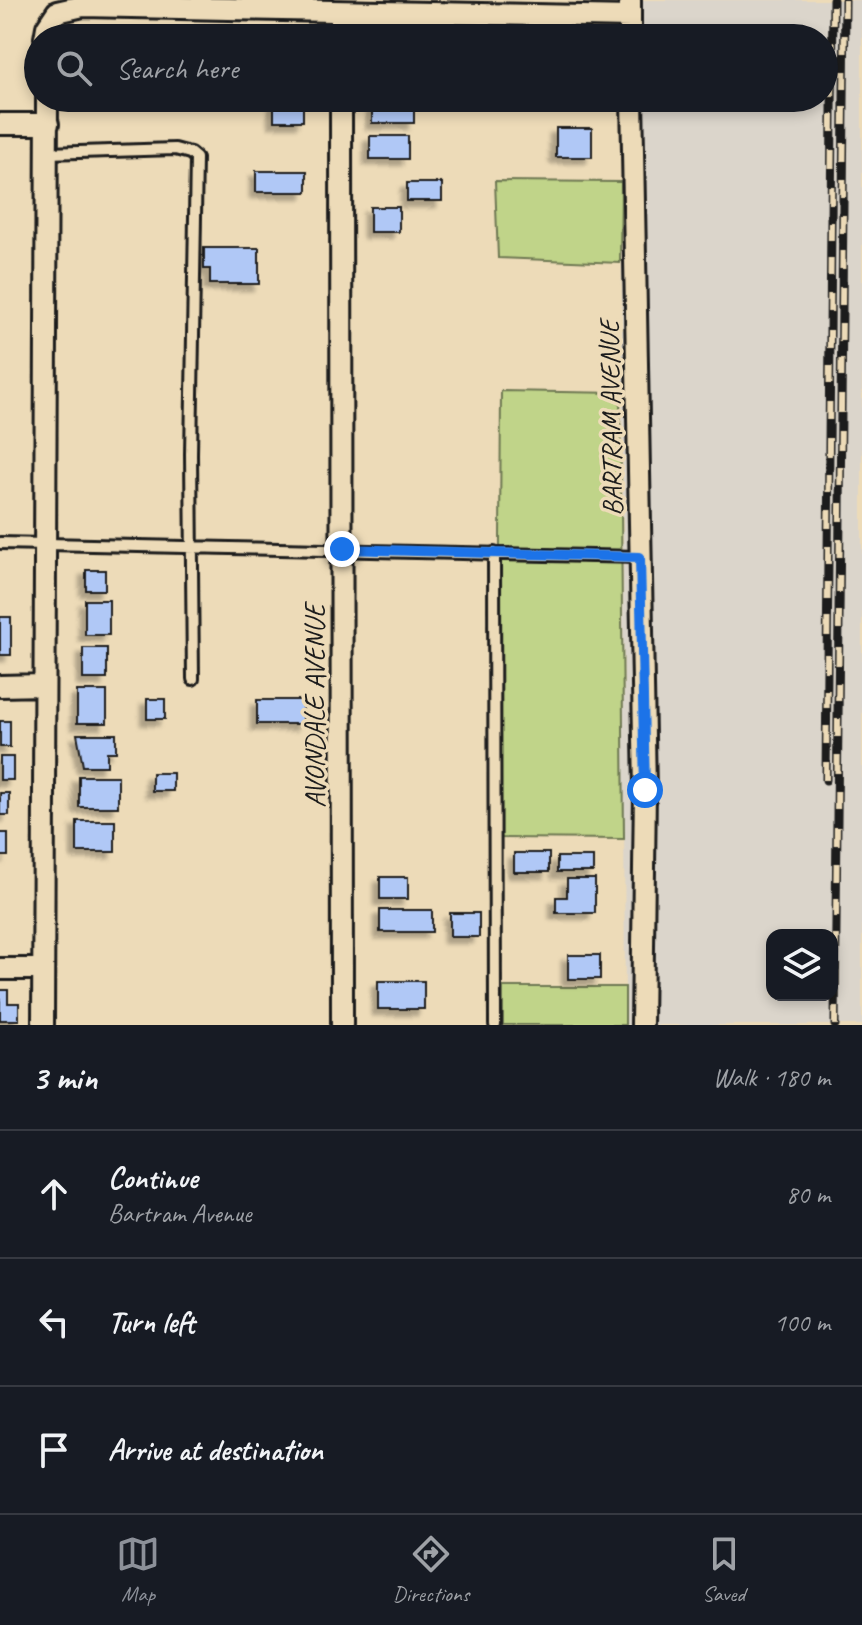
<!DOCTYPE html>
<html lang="en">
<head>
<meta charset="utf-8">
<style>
  :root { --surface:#171b24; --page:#20242c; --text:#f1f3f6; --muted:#9ea1a6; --line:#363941; --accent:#8c9099 }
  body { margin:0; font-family:Caveat,sans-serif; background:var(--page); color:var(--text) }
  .controls { position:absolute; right:24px; bottom:24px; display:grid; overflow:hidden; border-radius:16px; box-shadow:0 4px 12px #0003 }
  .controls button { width:72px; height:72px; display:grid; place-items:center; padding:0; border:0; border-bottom:2px solid var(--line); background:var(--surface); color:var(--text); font:40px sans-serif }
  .stop { position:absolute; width:24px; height:24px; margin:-18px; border:6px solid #1a73e8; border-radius:50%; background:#fff }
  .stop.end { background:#1a73e8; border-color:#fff; box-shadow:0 2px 8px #0008 }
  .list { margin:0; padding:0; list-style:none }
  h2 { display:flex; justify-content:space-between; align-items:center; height:104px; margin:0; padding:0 32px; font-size:34px }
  h2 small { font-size:26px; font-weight:400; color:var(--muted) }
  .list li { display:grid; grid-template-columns:52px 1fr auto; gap:24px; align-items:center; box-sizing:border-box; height:128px; padding:0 32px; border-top:2px solid var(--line) }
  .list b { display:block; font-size:30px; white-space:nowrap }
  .list p { margin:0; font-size:26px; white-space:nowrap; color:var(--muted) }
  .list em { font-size:26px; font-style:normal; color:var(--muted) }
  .icon { flex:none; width:44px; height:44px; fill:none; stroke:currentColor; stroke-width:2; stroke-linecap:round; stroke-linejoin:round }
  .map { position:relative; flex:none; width:862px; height:1025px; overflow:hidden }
  .search { position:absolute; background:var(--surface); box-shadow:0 4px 12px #0003; left:24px; right:24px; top:24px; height:88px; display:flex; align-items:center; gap:20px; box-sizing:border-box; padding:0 28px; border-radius:44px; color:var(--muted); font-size:30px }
  .sheet { height:488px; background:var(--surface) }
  nav { display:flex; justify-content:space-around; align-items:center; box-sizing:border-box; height:112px; border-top:2px solid var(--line); background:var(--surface); font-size:22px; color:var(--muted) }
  nav a { display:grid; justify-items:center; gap:4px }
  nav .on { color:var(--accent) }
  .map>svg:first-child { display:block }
  .built { fill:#dbd5cb; fill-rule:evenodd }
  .green { fill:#c0d489; stroke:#6e7852; stroke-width:2 }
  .building { fill:#b0c8f6; stroke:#1c1c1c; stroke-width:2; filter:url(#shadow) }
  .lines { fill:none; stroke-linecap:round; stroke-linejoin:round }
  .lane-casing { stroke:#1c1c1c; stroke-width:16 }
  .street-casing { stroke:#1c1c1c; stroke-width:26 }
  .lane { stroke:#eddbb8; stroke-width:10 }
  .street { stroke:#eddbb8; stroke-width:20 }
  .rail-casing { stroke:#1c1c1c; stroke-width:9 }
  .rail { stroke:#eddbb8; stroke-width:6; stroke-dasharray:18; stroke-linecap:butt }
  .route { stroke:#1a73e8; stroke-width:10 }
  .labels { text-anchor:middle; stroke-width:7; stroke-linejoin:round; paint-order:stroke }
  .street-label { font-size:28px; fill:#1c1c1c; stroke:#eddbb8 }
</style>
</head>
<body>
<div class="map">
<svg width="862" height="1025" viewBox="0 0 862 1025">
  <defs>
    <filter id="shadow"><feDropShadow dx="-6" dy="6" stdDeviation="2" flood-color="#0004"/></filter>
  </defs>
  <rect width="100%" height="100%" fill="#eddbb8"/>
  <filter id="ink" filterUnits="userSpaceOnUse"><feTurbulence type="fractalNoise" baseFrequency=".0125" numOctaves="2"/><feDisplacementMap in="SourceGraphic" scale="16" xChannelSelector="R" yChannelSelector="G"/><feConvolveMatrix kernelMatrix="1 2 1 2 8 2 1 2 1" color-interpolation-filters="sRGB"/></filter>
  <g filter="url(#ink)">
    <path class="built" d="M 621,0 L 862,0 L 862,1025 L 625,1025 L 621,98 L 824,98 L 824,38 L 621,38 ZM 772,935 L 832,935 L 832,995 L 772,995 Z"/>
    <path class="green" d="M 495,181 L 621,182 L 620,263 L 498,258 Z
      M 501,391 L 620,393 L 624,839 L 498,838 Z
      M 503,987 L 625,987 L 625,1025 L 503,1025 Z"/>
    <path class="building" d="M 366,34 L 402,34 L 402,38 L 366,38 Z
      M 274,100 L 303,100 L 303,121 L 274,121 Z
      M 372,100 L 414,100 L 414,123 L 372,123 Z
      M 556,128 L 592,128 L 592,157 L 556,157 Z
      M 370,136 L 408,136 L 408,159 L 370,159 Z
      M 256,171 L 307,171 L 307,192 L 256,192 Z
      M 407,183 L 442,183 L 442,201 L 407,201 Z
      M 370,207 L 399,207 L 399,232 L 370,232 Z
      M 204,248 L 259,248 L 259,284 L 210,284 L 210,269 L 204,269 Z
      M 86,570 L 105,570 L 105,590 L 86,590 Z
      M 85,600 L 109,600 L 109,635 L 85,635 Z
      M 0,617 L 11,617 L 11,655 L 0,655 Z
      M 83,648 L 107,648 L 107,679 L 83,679 Z
      M 77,691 L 107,691 L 107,723 L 77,723 Z
      M 147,699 L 165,699 L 165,719 L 147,719 Z
      M 257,700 L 303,700 L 303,724 L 257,724 Z
      M 0,721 L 10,721 L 10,747 L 0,747 Z
      M 77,734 L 116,734 L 116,752 L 107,752 L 107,766 L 83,766 Z
      M 0,757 L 13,757 L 13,780 L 0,780 Z
      M 152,773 L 173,773 L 173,791 L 152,791 Z
      M 79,776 L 118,776 L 118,807 L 79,807 Z
      M 0,793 L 9,793 L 9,815 L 0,815 Z
      M 77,821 L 115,821 L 115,852 L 77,852 Z
      M 0,833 L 8,833 L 8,856 L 0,856 Z
      M 514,853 L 549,853 L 549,872 L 514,872 Z
      M 557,857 L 593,857 L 593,872 L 557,872 Z
      M 380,877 L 408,877 L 408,899 L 380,899 Z
      M 567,879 L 595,879 L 595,913 L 556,913 L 556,897 L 567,897 Z
      M 380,910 L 432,910 L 432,932 L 380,932 Z
      M 450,913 L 479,913 L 479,937 L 450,937 Z
      M 568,955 L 600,955 L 600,979 L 568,979 Z
      M 378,981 L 424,981 L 424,1009 L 378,1009 Z
      M 0,990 L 8,990 L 8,1003 L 19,1003 L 19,1020 L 0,1020 Z"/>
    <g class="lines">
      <g class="lane-casing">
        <path id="lane" d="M 47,153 L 175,149 L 190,153 L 196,158 L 191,454 L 193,679
          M 0,543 L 640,557
          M 494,553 L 495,1025"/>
      </g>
      <g class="street-casing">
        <path id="street" d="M 630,0 L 630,38
          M 341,14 L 341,38
          M 45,38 L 47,27 L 57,12 L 83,6 L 630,17
          M 341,98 L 342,1025
          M 632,98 L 645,790 L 642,1025
          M 0,124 L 48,124
          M 0,686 L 43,685
          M 0,969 L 42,969
          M 43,1025 L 47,98"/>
      </g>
      <use href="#lane" class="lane"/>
      <use href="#street" class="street"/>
      <g class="rail-casing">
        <path id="rail" d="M 826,780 L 833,0
          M 835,1025 L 845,0"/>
      </g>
      <use href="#rail" class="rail"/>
    </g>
  </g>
  <g class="lines" filter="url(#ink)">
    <path class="route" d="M 342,549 L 640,557 L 645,790"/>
  </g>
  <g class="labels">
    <g class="street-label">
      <text transform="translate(610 418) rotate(-91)" y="10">BARTRAM AVENUE</text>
      <text transform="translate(314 706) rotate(-90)" y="10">AVONDALE AVENUE</text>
    </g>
  </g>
</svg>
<div class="controls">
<button><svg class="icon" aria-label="layers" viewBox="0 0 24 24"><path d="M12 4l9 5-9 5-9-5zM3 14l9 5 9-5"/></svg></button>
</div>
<div class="stop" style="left:645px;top:790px"></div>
<div class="stop end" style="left:342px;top:549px"></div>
<div class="search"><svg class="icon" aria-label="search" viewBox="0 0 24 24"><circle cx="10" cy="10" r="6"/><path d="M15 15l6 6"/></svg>Search here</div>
</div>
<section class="sheet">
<h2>3 min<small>Walk · 180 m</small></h2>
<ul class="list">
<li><svg class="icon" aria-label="ahead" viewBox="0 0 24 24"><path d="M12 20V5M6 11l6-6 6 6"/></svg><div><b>Continue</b><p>Bartram Avenue</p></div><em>80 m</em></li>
<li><svg class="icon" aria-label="left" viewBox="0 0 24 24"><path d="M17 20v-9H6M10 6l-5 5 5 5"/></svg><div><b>Turn left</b></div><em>100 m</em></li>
<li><svg class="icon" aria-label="arrive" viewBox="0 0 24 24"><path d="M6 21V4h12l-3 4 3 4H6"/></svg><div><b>Arrive at destination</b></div></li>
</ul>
</section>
<nav>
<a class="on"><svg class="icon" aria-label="map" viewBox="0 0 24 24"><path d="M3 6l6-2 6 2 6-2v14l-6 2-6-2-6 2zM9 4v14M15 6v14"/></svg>Map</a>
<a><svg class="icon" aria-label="directions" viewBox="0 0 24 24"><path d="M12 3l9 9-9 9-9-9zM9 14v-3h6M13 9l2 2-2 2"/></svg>Directions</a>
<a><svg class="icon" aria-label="saved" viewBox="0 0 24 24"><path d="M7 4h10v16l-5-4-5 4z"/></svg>Saved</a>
</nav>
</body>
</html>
